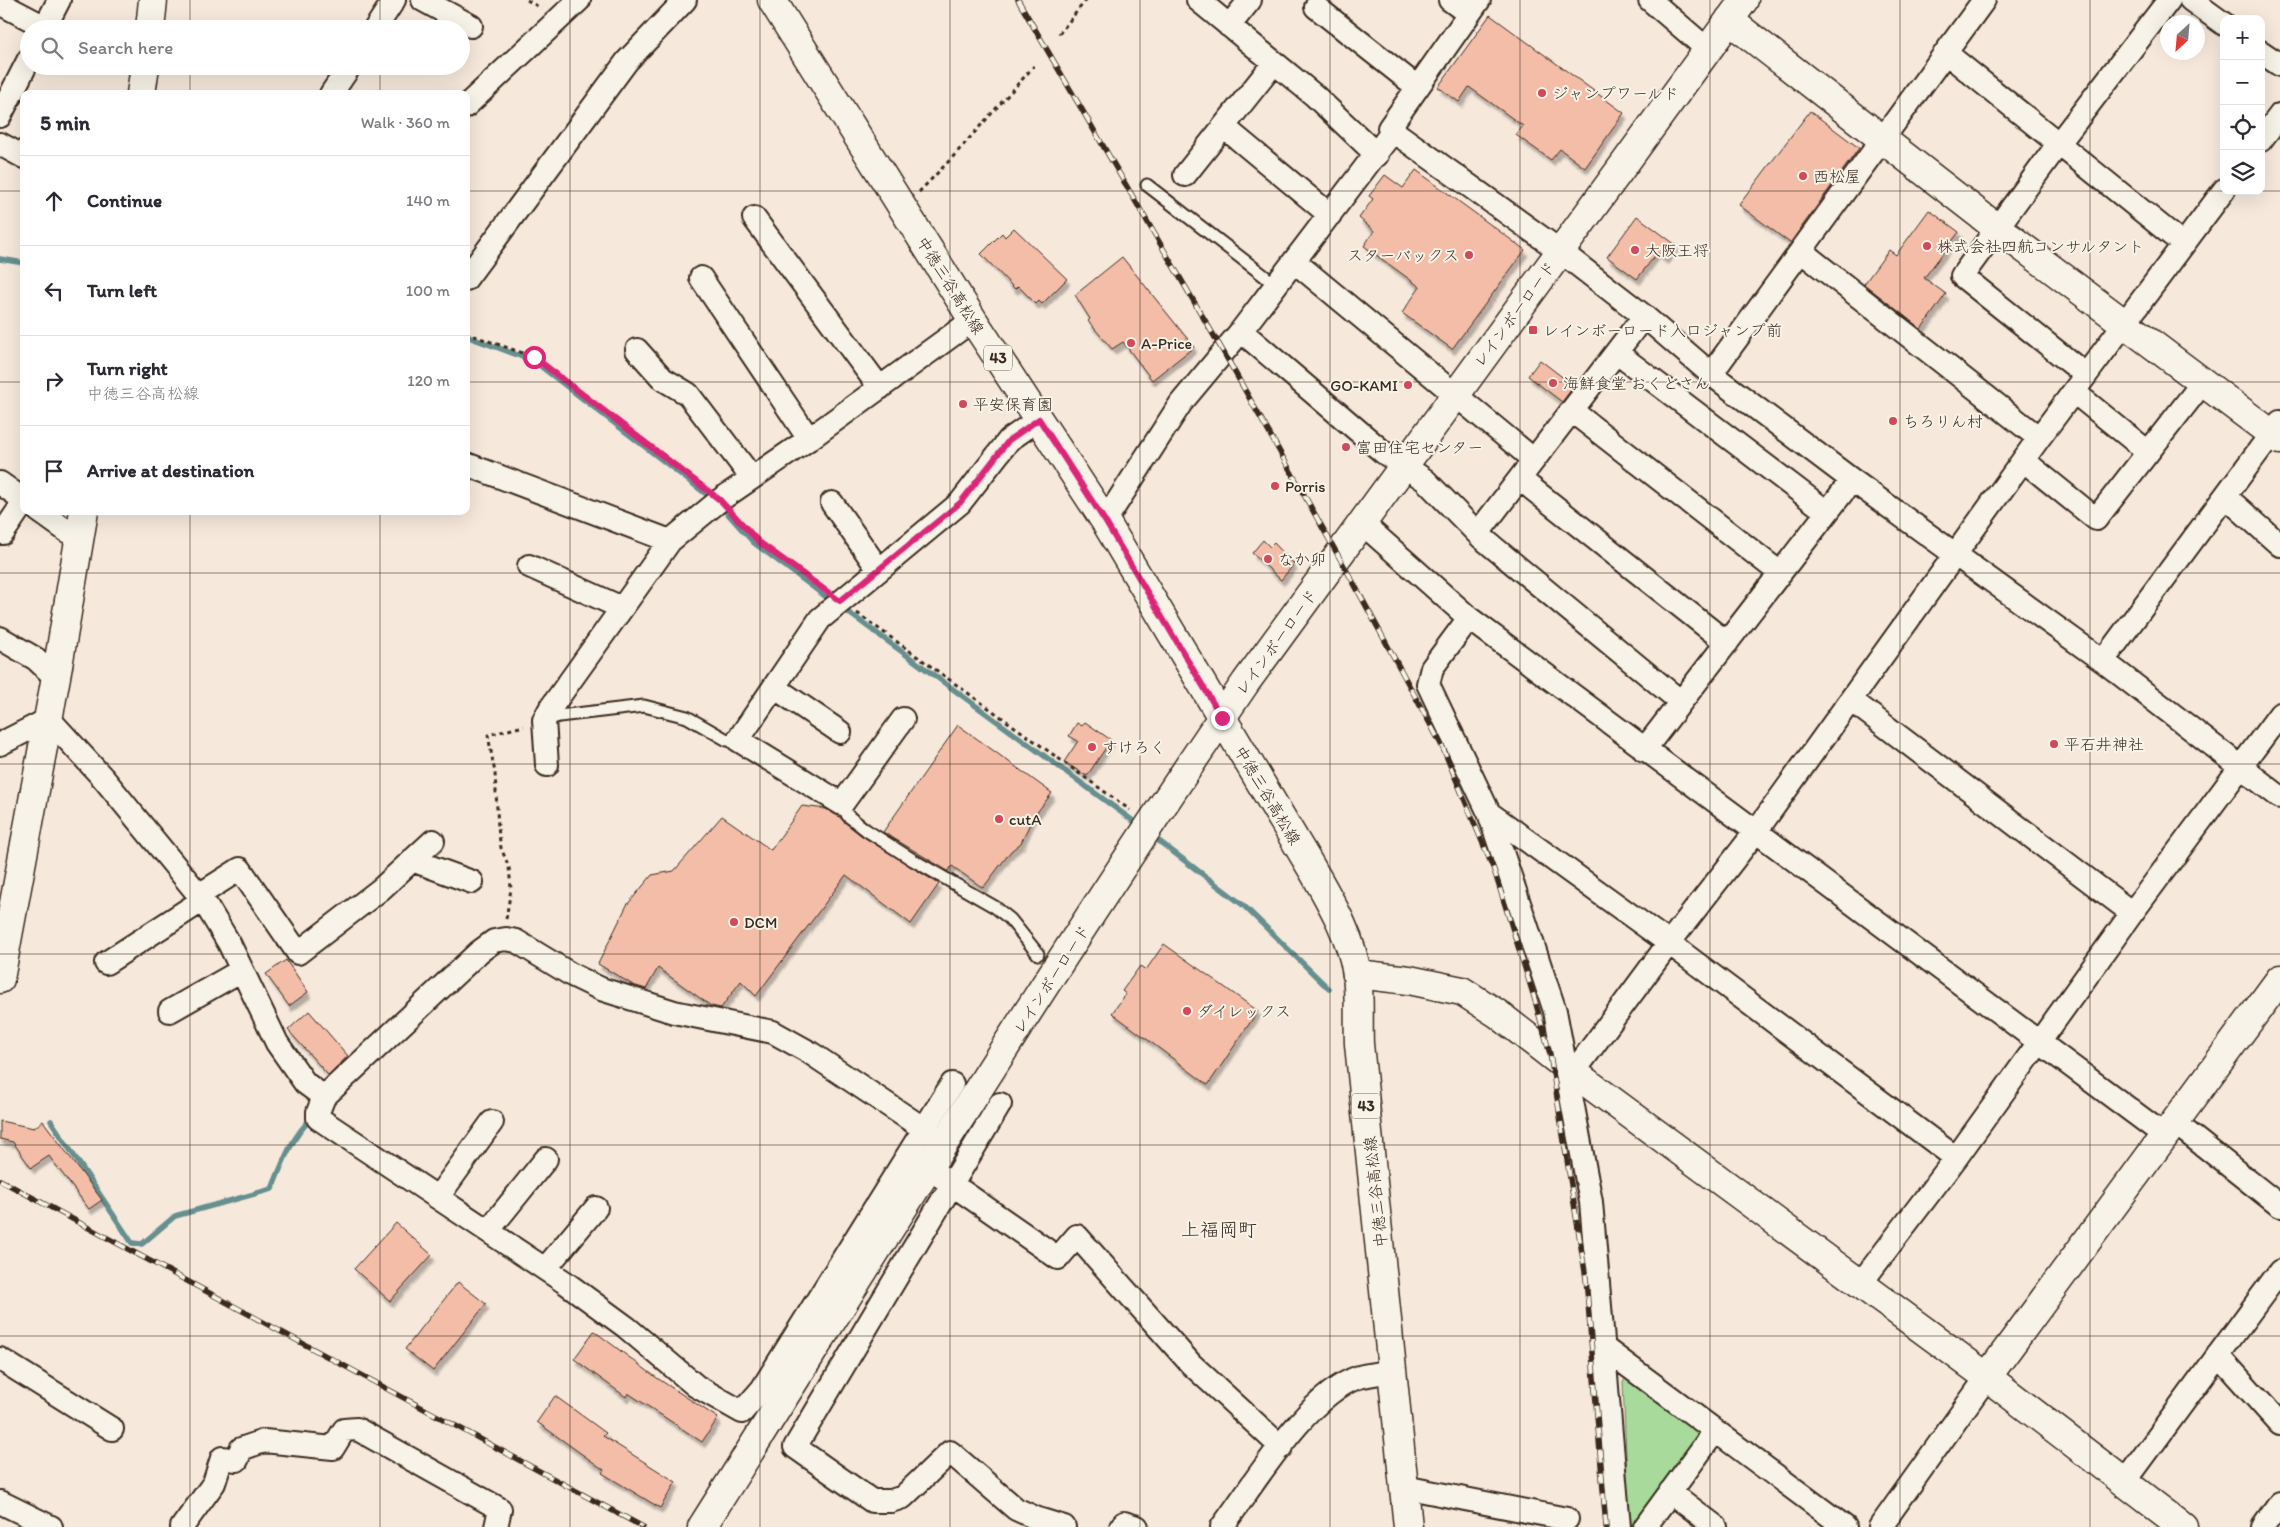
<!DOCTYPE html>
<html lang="en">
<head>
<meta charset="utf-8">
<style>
  :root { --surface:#fff; --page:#f2f2f3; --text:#2b2b33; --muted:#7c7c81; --line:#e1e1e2 }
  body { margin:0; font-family:Itim,"Klee One",sans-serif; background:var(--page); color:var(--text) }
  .controls { position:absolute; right:15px; top:15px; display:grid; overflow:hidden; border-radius:10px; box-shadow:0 5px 20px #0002 }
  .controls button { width:45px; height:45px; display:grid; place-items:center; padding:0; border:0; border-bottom:1px solid var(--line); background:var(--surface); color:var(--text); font:25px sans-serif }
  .compass { position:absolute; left:2160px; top:15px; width:45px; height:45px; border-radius:50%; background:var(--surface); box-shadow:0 5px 20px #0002; rotate:206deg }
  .stop { position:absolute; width:15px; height:15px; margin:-11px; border:4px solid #db2777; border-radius:50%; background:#fff }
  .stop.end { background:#db2777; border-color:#fff; box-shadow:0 1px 5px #0008 }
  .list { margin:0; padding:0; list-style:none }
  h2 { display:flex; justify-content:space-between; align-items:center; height:65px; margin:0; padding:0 20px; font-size:21px }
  h2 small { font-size:16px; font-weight:400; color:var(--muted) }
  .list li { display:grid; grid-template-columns:32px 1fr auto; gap:15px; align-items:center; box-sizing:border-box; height:90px; padding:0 20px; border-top:1px solid var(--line) }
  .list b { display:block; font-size:19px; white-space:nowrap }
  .list p { margin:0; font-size:16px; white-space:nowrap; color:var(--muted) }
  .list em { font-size:16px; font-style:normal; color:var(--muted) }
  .icon { flex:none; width:28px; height:28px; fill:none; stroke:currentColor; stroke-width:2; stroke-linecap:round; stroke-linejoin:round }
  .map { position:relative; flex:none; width:2280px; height:1527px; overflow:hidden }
  .search { position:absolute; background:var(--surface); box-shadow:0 5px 20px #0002; left:20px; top:20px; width:450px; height:55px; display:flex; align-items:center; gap:12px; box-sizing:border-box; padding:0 18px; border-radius:28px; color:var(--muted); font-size:19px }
  .panel { position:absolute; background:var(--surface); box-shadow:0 5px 20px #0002; left:20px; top:90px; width:450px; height:425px; border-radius:10px }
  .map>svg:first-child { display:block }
  .green { fill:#a8da9b; stroke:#72825c }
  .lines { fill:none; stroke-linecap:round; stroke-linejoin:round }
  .stream { stroke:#668f8f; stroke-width:5.5 }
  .building { fill:#f3bda7; stroke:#3b2a1e; filter:url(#shadow) }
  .service-casing { stroke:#3b2a1e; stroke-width:15 }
  .minor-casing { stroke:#3b2a1e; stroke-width:26 }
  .tertiary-casing { stroke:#3b2a1e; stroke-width:31 }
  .primary-casing { stroke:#3b2a1e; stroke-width:31 }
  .path { stroke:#3b2a1e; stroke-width:3; stroke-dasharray:4 4; stroke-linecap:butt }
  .service { stroke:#f7f3e8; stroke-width:11 }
  .minor { stroke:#f7f3e8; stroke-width:22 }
  .tertiary { stroke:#f7f3e8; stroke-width:28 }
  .primary { stroke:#f7f3e8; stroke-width:28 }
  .rail-casing { stroke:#3b2a1e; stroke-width:5.5 }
  .rail { stroke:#f7f3e8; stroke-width:4; stroke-dasharray:11; stroke-linecap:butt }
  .route { stroke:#db2777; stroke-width:6 }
  .grid { fill:none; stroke:#3b2a1e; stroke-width:1; stroke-opacity:0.55 }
  .poi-dot { fill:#d1495b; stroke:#f7f3e8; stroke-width:2 }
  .labels { text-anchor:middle; stroke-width:4; stroke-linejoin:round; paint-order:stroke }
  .shield { fill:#f7f3e8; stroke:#73665b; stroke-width:1 }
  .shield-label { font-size:15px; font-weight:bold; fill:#3b2a1e }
  .poi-label { font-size:16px; fill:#3b2a1e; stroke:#f7f3e8; text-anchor:start }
  .street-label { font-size:16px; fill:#3b2a1e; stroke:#f7f3e8 }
  .quarter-label { font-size:19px; fill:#3b2a1e; stroke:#f7f3e8 }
</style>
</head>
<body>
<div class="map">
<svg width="2280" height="1527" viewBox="0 0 2280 1527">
  <defs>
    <filter id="shadow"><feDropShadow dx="3" dy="5.5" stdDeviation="1" flood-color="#0004"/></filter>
  </defs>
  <rect width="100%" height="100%" fill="#f6e8db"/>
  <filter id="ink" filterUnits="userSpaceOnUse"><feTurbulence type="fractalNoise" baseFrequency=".02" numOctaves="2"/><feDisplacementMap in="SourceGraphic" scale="10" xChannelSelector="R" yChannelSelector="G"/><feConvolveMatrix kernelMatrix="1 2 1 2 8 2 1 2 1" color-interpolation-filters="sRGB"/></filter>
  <g filter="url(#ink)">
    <path class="green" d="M 1627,1377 L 1704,1433 L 1636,1527 L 1629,1525 L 1623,1382 Z"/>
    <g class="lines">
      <path class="stream" d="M 0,259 L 24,263
        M 466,336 L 534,361 L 714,500
        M 721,506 L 753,542 L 833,602
        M 841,607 L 1140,826
        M 1151,835 L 1243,905 L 1329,989
        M 51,1121 L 132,1243 L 142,1244 L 175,1216 L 272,1189 C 282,1164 292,1136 312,1118"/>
    </g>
    <path class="building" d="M 1490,15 L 1624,113 L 1585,168 L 1560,149 L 1551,160 L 1516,135 L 1523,126 L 1469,87 L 1459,102 L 1438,87 Z
      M 1810,111 L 1859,148 L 1790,243 L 1739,205 Z
      M 1416,170 L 1525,250 L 1452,349 L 1402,313 L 1420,287 L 1364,246 L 1374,231 L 1359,218 L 1373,199 L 1369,196 L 1385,175 L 1403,188 Z
      M 1929,210 L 1959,232 L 1924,278 L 1946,294 L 1921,329 L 1864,284 L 1889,250 L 1896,255 Z
      M 1637,216 L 1676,245 L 1665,259 L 1657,253 L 1637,279 L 1607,257 Z
      M 1014,228 L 1067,279 L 1042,304 L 1039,301 L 1036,304 L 1018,286 L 1015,289 L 981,254 L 1002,233 L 1005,237 Z
      M 1122,257 L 1194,347 L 1152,380 L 1123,342 L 1112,349 L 1088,321 L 1090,319 L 1075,295 Z
      M 1540,360 L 1574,386 L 1562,402 L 1528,376 Z
      M 1263,540 L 1270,547 L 1274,543 L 1294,564 L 1281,580 L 1252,553 Z
      M 1085,722 L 1111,740 L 1087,776 L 1064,762 L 1078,741 L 1069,736 L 1077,723 L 1082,726 Z
      M 958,725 L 1052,793 L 1032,819 L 1021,843 L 1011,851 L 983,888 L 952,866 L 948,871 L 883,832 Z
      M 802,806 L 826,809 L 838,816 L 862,836 L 939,884 L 911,924 L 846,875 L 756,996 L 741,981 L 721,1008 L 711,1006 L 658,968 L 646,989 L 633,985 L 598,964 L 627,905 L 652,875 L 674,871 L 722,816 L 771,850 Z
      M 1164,944 L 1258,1011 L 1208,1085 L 1112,1013 L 1126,994 L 1122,991 L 1140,966 L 1146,970 Z
      M 286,960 L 308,992 L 289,1006 L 266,974 Z
      M 309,1011 L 348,1056 L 328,1075 L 288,1030 Z
      M 0,1121 L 34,1128 L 43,1121 L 102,1200 L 89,1209 L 49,1156 L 31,1168 L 13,1142 L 0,1139 Z
      M 396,1223 L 432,1255 L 390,1301 L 354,1269 Z
      M 458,1282 L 486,1304 L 433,1371 L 405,1349 Z
      M 594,1331 L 657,1378 L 718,1418 L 702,1442 L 628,1393 L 626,1397 L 574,1359 Z
      M 555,1396 L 606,1433 L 603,1436 L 676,1482 L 660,1508 L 602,1473 L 604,1470 L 537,1422 Z"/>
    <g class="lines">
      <g class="service-casing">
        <path id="service" d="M 1147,185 L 1276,285
          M 546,720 L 559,716 L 644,706 L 687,717 L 727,740 L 738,740
          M 842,804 L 848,816 L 866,830 L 913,860 L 995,907 L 1010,919 L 1038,954"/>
      </g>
      <g class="minor-casing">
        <path id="minor" d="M 423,0 L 471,26
          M 1198,0 L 1315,96 L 1377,155
          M 1450,0 L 1469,14
          M 1479,0 L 1389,128 L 1560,251 L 1644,316 L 1711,374 L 1852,480 L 2103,661 L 2280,797
          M 1650,0 L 1707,49
          M 2191,0 L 2224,24
          M 3,5 L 45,27
          M 1316,7 L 1417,87
          M 1229,26 L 1250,0
          M 44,29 L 59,0
          M 375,29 L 394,0
          M 2261,52 L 2280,65
          M 1946,53 L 2183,244
          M 331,94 L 350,66
          M 466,106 L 579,0
          M 0,116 L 29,59
          M 1224,127 L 1330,215
          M 2261,140 L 2280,115
          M 0,144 L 24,157
          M 1185,175 L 1274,63
          M 754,218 L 880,388
          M 1802,252 L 2039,438
          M 1295,262 L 1534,460
          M 701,278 L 809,439
          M 466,279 L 627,61 L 685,0
          M 1241,331 L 1383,452 L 1425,480 L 1481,537 L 1681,702
          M 637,350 L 663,379 L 688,394 L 752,478
          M 1617,353 L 1827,512
          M 1711,374 L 1984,0
          M 2086,375 L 1962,276 L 2059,143 L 2169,0
          M 2074,392 L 2148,452
          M 1572,411 L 1780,573
          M 2023,460 L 2096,519 L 2203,382
          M 466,464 L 670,541
          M 1520,479 L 1727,643
          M 0,483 L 24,500
          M 2226,497 L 2280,545
          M 832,503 L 879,570
          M 39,511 L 67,531 L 80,536
          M 1105,521 L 1181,403 L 1241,331 L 1393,131
          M 1362,523 L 1469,618 L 2164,1135
          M 0,530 L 3,533 L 24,502
          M 1478,533 L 1644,316
          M 529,566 L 622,608
          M 1469,618 L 1432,668 L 1428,684 L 1489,813 L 1555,1011 L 1591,1202 L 1619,1527
          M 0,638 L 36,659 L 56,678
          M 2103,661 L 2280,422
          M 774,687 L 840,732
          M 1851,700 L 2132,913
          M 903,719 L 842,804 L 738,740 L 820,619 L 960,503 L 1009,440 L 1039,419
          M 0,744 L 49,719 L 104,779 L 203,900 L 229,943 L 277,1043 L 305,1083 L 324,1097
          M 1644,750 L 1852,480
          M 547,765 L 544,720 L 550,709 L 670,541 L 720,500 L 809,439 L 973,320
          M 1489,813 L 1669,943 L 1956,1158
          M 412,860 L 472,882
          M 199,895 L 240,869 L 298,953 L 381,889 L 433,841
          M 106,963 L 203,900
          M 170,1011 L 242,970
          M 1573,1073 L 1669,943 L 1757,830 L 2039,438 L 2224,190
          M 1000,1104 L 795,1447 L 872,1501 L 891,1501 L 903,1497 L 950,1452 L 1016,1509 L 1038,1519 L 1064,1527
          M 2174,1122 L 2280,1206
          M 945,1143 L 809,1052 L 773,1032 L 674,1012 L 601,989 L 572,975 L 516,941 L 506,939 L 494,941 L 479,952 L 324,1097 L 318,1112 L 318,1118 L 566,1283 L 626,1327 L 696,1386 L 742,1412 L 762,1389 L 952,1084
          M 940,1176 L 1058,1258 L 1077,1236 L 1191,1364 L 1281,1447
          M 438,1197 L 492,1122
          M 488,1231 L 546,1159
          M 545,1269 L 596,1208
          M 1861,1283 L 1956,1158 L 2132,913 L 2280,714
          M 1604,1348 L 1845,1527
          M 2218,1355 L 2280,1424
          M 0,1359 L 112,1429
          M 2124,1483 L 2280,1271
          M 1404,1487 L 1567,1519
          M 1670,1492 L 1716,1527
          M 0,1502 L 51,1527
          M 182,1527 L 214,1483 L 222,1458 L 237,1460 L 241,1449 L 264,1441 L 333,1448 L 344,1430 L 357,1429 L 500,1509 L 496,1527
          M 1121,1527 L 1124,1523 L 1137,1527
          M 1222,1527 C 1255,1483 1307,1394 1359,1377 C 1370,1374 1382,1373 1393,1371
          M 1645,1527 L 1715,1431
          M 1880,1527 L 1987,1377
          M 2263,1527 L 2280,1503"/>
      </g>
      <g class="tertiary-casing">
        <path id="tertiary" d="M 1729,20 L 1997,228 L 2280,440
          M 150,29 L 153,0
          M 141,94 L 145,66
          M 1357,974 L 1409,980 L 1462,991 L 1498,1014 L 1566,1067 L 1987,1377 L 2183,1527
          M 0,979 L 58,666 L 84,511
          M 1987,1377 L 2280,979
          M 702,1527 C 881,1244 1057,958 1246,682 L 1744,0"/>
      </g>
      <g class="primary-casing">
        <path id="primary" d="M 772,0 L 973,320 L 1105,521 L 1312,869 C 1330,901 1352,937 1357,975 C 1360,998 1358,1022 1359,1044 L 1408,1527"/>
      </g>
      <path class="path" d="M 527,0 L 541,8
        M 1059,34 L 1086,0
        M 919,192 L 950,160 L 1034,66
        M 466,333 L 534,357 L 704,487
        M 734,515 L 759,542 L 824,589
        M 857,613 L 1130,810
        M 506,919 L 511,889 L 509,867 L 501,848 L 498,828 L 495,773 L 488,735 L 524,726"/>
      <use href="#service" class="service"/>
      <use href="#minor" class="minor"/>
      <use href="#tertiary" class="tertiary"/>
      <use href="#primary" class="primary"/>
      <g class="rail-casing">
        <path id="rail" d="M 1018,0 L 1224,353 L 1352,580 L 1442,746 L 1494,870 L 1534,997 L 1550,1054 L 1586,1278 L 1606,1527
          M 0,1180 L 643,1527"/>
      </g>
      <use href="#rail" class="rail"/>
    </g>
  </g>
  <g class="lines" filter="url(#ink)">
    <path class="route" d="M 534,357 L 720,500 L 759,542 L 840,601 L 960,503 L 1009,440 L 1039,419 L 1105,521 L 1222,718"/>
  </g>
  <path class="grid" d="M 190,0 L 190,29M 380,0 L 380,29M 570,0 L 570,1527M 760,0 L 760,1527M 950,0 L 950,1527M 1140,0 L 1140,1527M 1330,0 L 1330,1527M 1520,0 L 1520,1527M 1710,0 L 1710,1527M 1900,0 L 1900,1527M 2090,0 L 2090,1527M 190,66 L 190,94M 380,66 L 380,94M 0,191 L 24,191M 466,191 L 2224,191M 2261,191 L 2280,191M 0,382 L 24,382M 466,382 L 2280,382M 190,511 L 190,1527M 380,511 L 380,1527M 0,573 L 2280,573M 0,764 L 2280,764M 0,954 L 2280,954M 0,1145 L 2280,1145M 0,1336 L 2280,1336"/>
  <g class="poi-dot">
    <circle cx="1542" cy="93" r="5"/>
    <circle cx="1803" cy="176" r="5"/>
    <circle cx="1927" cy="246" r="5"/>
    <circle cx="1635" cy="250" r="5"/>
    <circle cx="1469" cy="255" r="5"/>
    <rect x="1528" y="325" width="10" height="10" rx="2.5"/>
    <circle cx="1131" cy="343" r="5"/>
    <circle cx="1553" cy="383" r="5"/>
    <circle cx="1408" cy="385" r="5"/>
    <circle cx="963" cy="404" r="5"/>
    <circle cx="1893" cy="421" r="5"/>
    <circle cx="1346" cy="447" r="5"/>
    <circle cx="1275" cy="486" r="5"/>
    <circle cx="1268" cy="559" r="5"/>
    <circle cx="2054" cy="744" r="5"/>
    <circle cx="1092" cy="747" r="5"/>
    <circle cx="999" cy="819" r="5"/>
    <circle cx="734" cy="922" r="5"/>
    <circle cx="1187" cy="1011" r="5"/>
  </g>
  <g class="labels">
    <g class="shield">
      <rect x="984" y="345.5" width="28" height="25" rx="4"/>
      <rect x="1352" y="1093.5" width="28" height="25" rx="4"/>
    </g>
    <g class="shield-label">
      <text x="998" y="363">43</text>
      <text x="1366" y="1111">43</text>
    </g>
    <g class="poi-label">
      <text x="1552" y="99">ジャンプワールド</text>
      <text x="1813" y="182">西松屋</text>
      <text x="1937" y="252">株式会社四航コンサルタント</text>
      <text x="1645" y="256">大阪王将</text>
      <text x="1459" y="261" text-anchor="end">スターバックス</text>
      <text x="1543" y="336">レインボーロード入口ジャンプ前</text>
      <text x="1141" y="349">A-Price</text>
      <text x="1563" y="389">海鮮食堂 おくどさん</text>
      <text x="1398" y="391" text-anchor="end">GO-KAMI</text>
      <text x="973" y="410">平安保育園</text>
      <text x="1903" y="427">ちろりん村</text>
      <text x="1356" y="453">富田住宅センター</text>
      <text x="1285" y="492">Porris</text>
      <text x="1278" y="565">なか卯</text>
      <text x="2064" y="750">平石井神社</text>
      <text x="1102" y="753">すけろく</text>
      <text x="1009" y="825">cutA</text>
      <text x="744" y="928">DCM</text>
      <text x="1197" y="1017">ダイレックス</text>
    </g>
    <g class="street-label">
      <text transform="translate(951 285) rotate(58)" y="6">中徳三谷高松線</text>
      <text transform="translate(1514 314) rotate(-54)" y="6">レインボーロード</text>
      <text transform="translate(1276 642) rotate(-54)" y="6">レインボーロード</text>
      <text transform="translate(1268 795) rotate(59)" y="6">中徳三谷高松線</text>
      <text transform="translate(1051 979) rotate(-57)" y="6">レインボーロード</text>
      <text transform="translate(1375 1192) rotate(-96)" y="6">中徳三谷高松線</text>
    </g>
    <g class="quarter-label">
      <text x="1219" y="1236">上福岡町</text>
    </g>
  </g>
</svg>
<div class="controls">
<button>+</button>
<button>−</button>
<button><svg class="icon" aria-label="locate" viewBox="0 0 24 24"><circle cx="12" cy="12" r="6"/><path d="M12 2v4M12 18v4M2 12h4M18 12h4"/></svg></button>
<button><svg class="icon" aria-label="layers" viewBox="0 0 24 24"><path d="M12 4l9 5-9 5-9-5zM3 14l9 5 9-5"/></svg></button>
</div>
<svg class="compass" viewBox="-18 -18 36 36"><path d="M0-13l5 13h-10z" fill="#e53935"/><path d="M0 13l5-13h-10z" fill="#7c7c81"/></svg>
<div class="stop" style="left:534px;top:357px"></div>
<div class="stop end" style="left:1222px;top:718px"></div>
<div class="search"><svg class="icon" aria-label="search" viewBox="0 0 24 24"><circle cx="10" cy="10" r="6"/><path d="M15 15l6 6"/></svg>Search here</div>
<section class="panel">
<h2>5 min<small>Walk · 360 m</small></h2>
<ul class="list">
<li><svg class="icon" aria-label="ahead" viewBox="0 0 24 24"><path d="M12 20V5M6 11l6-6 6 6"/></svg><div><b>Continue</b></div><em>140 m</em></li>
<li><svg class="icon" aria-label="left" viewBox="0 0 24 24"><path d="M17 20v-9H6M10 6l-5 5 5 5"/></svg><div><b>Turn left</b></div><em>100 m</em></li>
<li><svg class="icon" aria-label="right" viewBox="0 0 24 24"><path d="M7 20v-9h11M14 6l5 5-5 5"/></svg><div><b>Turn right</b><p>中徳三谷高松線</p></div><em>120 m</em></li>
<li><svg class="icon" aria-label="arrive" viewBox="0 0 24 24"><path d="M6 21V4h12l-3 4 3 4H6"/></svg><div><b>Arrive at destination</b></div></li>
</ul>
</section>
</div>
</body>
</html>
